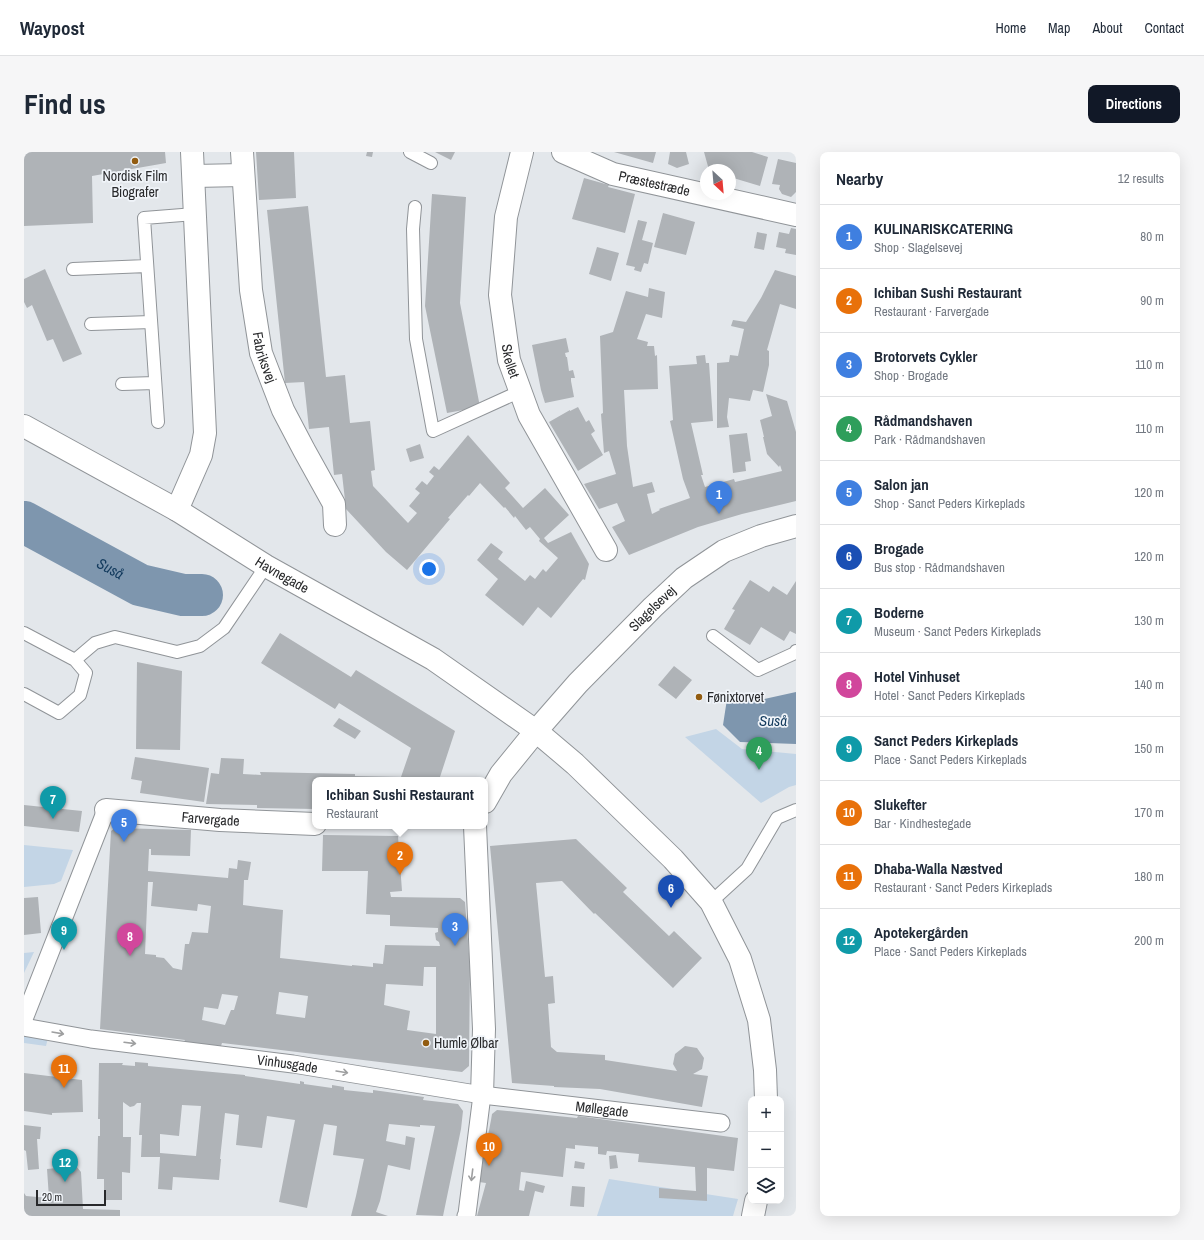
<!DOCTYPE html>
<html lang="en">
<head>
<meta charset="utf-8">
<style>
  :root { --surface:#fff; --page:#f6f6f7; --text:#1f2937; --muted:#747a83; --line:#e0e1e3; --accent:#111827 }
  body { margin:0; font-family:"Archivo Narrow",sans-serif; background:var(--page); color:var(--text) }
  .controls { position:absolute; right:12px; bottom:12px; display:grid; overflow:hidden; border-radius:8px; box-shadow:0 4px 16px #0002 }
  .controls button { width:36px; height:36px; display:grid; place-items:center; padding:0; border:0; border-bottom:1px solid var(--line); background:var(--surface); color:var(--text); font:20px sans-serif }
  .compass { position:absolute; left:676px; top:12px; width:36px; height:36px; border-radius:50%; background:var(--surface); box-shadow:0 4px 16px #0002; rotate:154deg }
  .scale { position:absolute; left:12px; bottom:10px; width:70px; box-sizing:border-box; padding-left:4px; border:2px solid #28292b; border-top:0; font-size:11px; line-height:14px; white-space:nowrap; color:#28292b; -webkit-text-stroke:3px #f0f4f9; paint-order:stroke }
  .you { position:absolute; left:405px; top:417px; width:14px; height:14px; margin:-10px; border:3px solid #fff; border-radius:50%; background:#1a73e8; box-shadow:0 0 0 6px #1a73e833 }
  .badge { display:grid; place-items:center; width:26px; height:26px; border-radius:50%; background:var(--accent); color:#fff; font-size:13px; font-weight:700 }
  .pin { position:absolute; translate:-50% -33px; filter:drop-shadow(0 1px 2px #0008) }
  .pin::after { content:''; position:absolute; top:21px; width:14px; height:12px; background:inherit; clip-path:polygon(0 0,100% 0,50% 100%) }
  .popup { position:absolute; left:288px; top:625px; width:176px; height:52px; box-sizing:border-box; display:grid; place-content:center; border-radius:8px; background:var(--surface); filter:drop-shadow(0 1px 3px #0005); font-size:13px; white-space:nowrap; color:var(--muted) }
  .popup b { font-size:15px; color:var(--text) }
  .popup::after { content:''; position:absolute; left:50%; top:100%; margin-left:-8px; border:8px solid transparent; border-top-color:var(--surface) }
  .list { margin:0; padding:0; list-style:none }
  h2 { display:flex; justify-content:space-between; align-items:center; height:52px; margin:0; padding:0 16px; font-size:17px }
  h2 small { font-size:13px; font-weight:400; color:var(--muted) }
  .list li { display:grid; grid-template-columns:26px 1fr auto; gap:12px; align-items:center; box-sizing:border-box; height:64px; padding:0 16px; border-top:1px solid var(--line) }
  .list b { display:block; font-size:15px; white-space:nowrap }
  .list p { margin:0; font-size:13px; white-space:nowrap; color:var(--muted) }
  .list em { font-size:13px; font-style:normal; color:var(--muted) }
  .icon { flex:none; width:22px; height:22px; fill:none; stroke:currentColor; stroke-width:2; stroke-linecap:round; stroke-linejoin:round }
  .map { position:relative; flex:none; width:772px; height:1064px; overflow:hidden; border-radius:8px }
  header { display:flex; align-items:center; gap:24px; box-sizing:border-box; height:56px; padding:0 20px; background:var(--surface); border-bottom:1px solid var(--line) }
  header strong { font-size:19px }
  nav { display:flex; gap:22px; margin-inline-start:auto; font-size:14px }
  .intro { display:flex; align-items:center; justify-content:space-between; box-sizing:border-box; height:96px; padding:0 24px }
  h1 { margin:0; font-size:28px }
  .button { padding:10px 18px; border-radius:8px; background:var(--accent); color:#fff; font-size:14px; font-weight:700 }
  main { display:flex; gap:24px; padding:0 24px }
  aside { flex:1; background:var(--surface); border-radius:8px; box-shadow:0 4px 16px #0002 }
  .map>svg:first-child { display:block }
  .green { fill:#c3d5e6 }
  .water { fill:#7e96ae }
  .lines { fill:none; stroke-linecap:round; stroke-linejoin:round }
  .river { stroke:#7e96ae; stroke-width:42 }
  .building { fill:#afb3b7; fill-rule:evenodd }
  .service-casing { stroke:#909498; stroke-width:14 }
  .pedestrian-casing { stroke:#909498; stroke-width:19 }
  .minor-casing { stroke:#909498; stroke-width:24 }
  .tertiary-casing { stroke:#909498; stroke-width:24 }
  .secondary-casing { stroke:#909498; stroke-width:24 }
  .service { stroke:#fff; stroke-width:12 }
  .pedestrian { stroke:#fff; stroke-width:17 }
  .minor { stroke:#fff; stroke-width:22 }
  .tertiary { stroke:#fff; stroke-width:22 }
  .secondary { stroke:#fff; stroke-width:22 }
  .oneway { stroke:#9e9fa0 }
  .poi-dot { fill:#925c11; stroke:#f0f4f9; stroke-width:1.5 }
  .labels { text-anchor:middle; stroke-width:3.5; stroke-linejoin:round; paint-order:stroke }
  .poi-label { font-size:14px; fill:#28292b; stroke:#f0f4f9; text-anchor:start }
  .street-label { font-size:14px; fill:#28292b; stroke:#f0f4f9 }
  .water-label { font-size:15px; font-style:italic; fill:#123a5d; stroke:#f0f4f9 }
</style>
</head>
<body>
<header>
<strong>Waypost</strong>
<nav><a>Home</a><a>Map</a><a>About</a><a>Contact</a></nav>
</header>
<div class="intro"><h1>Find us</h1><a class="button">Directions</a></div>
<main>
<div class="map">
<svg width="772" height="1064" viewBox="0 0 772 1064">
  <rect width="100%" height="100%" fill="#e3e7eb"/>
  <path class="green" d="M 692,577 L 718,597 L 772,602 L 772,633 L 765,635 L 737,651 L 661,585 Z
    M 0,693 L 49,698 L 37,729 L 30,732 L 0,735 Z
    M 10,800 L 0,821 L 0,801 Z
    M 0,882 L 24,886 L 22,894 L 0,891 Z
    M 585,1027 L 714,1047 L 709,1064 L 573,1064 Z"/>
  <path class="water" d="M 772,540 L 772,592 L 716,590 L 699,573 L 703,547 L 731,549 Z"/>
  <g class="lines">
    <path class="river" id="s1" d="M 0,370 L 116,433 L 159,443 L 178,443"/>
  </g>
  <path class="building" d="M 0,0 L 141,0 L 142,11 L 68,24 L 69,71 L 0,74 Z
    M 232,0 L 270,0 L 272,46 L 235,48 Z
    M 343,0 L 349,0 L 348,5 L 342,4 Z
    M 411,0 L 431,0 L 427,8 Z
    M 590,0 L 632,0 L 629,11 Z
    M 646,0 L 662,0 L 665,12 L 653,16 L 644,12 Z
    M 680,0 L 728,0 L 744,5 L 736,34 L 706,25 L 706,18 L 685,18 Z
    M 754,7 L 772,11 L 772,40 L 767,45 L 758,42 L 755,37 L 756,33 L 748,32 Z
    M 560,26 L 585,33 L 584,35 L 611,42 L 601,81 L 548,67 Z
    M 408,42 L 442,45 L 436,151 L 456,255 L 423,261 L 401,154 Z
    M 284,54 L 302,225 L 321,223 L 326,271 L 346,269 L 351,318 L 347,319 L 349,334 L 384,371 L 393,361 L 385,354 L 396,341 L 391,337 L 398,329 L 403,333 L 410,324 L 405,320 L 410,314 L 415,318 L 444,283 L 486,331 L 481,336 L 499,356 L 521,336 L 545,363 L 520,386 L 524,391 L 547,380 L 565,412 L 561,428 L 559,427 L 527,466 L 514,455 L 499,474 L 461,443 L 474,427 L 453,408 L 467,391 L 479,400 L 474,407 L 501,429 L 506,423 L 511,427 L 519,417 L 522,420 L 534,406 L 515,389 L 516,387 L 506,375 L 502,378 L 491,364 L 490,366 L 481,355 L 480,356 L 456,331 L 445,344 L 444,343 L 424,366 L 426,367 L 383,418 L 362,400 L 322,357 L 318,322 L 310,323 L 305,275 L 285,277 L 280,230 L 261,231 L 243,58 Z
    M 639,61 L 671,70 L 662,103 L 630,95 Z
    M 614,68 L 623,70 L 618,88 L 629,91 L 624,112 L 620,111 L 617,120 L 610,118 L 611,115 L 602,113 Z
    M 767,76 L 772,77 L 772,103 L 761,101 L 762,97 L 752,95 L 755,80 L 765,82 Z
    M 733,80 L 743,82 L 740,98 L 730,96 Z
    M 573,95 L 595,101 L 587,129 L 565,122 Z
    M 21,117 L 58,202 L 39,210 L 29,187 L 23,189 L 8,153 L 3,156 L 0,150 L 0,127 Z
    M 751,118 L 772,124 L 772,157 L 756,152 L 743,198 L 745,199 L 745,213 L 739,240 L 729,238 L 726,249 L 705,246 L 703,265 L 705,275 L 693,276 L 693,211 L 705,210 L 706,203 L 714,204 L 720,177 L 707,174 L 709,168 L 722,170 L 737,146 Z
    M 625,136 L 641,140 L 638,166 L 622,162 L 613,187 L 624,190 L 623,194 L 630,194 L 631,204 L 633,203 L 634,237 L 600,238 L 603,294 L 609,335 L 628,330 L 631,340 L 623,342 L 628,362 L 636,358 L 635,357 L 666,346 L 659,327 L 646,269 L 649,268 L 645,214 L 673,212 L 672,204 L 681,203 L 682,211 L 685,211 L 689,269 L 667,271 L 679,323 L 677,323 L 681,335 L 710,327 L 711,330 L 758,319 L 756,313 L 755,315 L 743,302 L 739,285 L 740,285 L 736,268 L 748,264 L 742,242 L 763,249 L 772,280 L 772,349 L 718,362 L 674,375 L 605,403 L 588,375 L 601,369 L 593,351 L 575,357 L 560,332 L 592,322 L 585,299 L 580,301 L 577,262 L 579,261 L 576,184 L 589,180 L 602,139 L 624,145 Z
    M 542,186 L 545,200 L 541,201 L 542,205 L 543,205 L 545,219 L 549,218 L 551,226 L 547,226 L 547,229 L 550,245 L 521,251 L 517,238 L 508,193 Z
    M 554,255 L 562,270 L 565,268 L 571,279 L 567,282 L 579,303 L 554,319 L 525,270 L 546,258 L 546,259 Z
    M 723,281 L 727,309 L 721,310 L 722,319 L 709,321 L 705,283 Z
    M 396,292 L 400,306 L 386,310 L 382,297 Z
    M 726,428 L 745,440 L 749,434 L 763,443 L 772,429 L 772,482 L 766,479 L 760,489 L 737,475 L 726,493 L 700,477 L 711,458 L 708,457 Z
    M 256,481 L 327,525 L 332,518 L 431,579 L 415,628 L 291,628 L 291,657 L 233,656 L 233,653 L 182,652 L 187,621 L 195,622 L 197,606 L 220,607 L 219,622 L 237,623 L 236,620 L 331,622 L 331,624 L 377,625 L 387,596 L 315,551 L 311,557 L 237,511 Z
    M 113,510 L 158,519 L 156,598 L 112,597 Z
    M 650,514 L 668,528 L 652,547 L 634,533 Z
    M 315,566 L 337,579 L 331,587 L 309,574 Z
    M 111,605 L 185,616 L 180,650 L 116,641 L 118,629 L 107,627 Z
    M 0,653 L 58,659 L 55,680 L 0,674 Z
    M 91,676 L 167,678 L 166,704 L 127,703 L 127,697 L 125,697 L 124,719 L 204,726 L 205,716 L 213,717 L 214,708 L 227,710 L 224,728 L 220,728 L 219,753 L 259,758 L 256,806 L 328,814 L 328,813 L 349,815 L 349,811 L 359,812 L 361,793 L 416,794 L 415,790 L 412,788 L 411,781 L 414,780 L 414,776 L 366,774 L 366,763 L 342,762 L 344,719 L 298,719 L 299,683 L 374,684 L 378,739 L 366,740 L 367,745 L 436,746 L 441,750 L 446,815 L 445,914 L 438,920 L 198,891 L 197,894 L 160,890 L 161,888 L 76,877 L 87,679 ZM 124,730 L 129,730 L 127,754 L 173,759 L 174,752 L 187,754 L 184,781 L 168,780 L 165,792 L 161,792 L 158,818 L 149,816 L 140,806 L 132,805 L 132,803 L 121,802 ZM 400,815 L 412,815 L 412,882 L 383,878 L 386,859 L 360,853 L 362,832 L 399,834 ZM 255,840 L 284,844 L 281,866 L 252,862 ZM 198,842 L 214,844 L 210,858 L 207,858 L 201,873 L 178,868 L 180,855 L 194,857 Z
    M 552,687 L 603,736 L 599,740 L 645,784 L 650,779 L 678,806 L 649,836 L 571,761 L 570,762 L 538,729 L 512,731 L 521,825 L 529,824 L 531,851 L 524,852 L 527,895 L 533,900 L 581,903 L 581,908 L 653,919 L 649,912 L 651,902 L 661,894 L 673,896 L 680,906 L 678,917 L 669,922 L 684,924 L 678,955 L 576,937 L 530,935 L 530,934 L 488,931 L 466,694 Z
    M 14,745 L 17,781 L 0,783 L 0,746 Z
    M 111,910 L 124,911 L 124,914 L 221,923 L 221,924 L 276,932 L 276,929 L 280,930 L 280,932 L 308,936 L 308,933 L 320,935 L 320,938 L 349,941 L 349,938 L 400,945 L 399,948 L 434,952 L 439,959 L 437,977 L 419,1064 L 392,1063 L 411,974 L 396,973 L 396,975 L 365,972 L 362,989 L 381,993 L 382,984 L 391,986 L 386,1018 L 364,1013 L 356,1049 L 352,1060 L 364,1064 L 327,1064 L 332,1044 L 340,1007 L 309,1003 L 313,974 L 300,972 L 283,1056 L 255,1050 L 271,968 L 243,964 L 238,996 L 212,993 L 215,963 L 201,961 L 196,1007 L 197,1007 L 195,1028 L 149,1025 L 148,1038 L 134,1037 L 136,1005 L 117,1005 L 118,983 L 115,983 L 117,951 L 113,951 L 110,954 L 106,955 L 99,950 L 99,985 L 107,985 L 106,1021 L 98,1020 L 98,1048 L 80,1048 L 80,1027 L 73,1027 L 74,984 L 76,984 L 76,967 L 74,967 L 75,911 L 99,911 L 98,913 L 111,914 ZM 158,953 L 177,954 L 172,1004 L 136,1001 L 136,982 L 155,984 Z
    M 0,921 L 58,928 L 59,960 L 28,961 L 28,963 L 0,959 Z
    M 473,958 L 553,966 L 554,964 L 714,986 L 710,1019 L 683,1016 L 683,1049 L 635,1046 L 635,1036 L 672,1039 L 671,1015 L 614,1010 L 615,1002 L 583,999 L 582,1003 L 574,1002 L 574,995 L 551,993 L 551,997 L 542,996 L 539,1025 L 497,1020 L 495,1038 L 500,1039 L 502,1029 L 521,1034 L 519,1041 L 511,1039 L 505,1064 L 453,1064 L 462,1031 L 455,1030 L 467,968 L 468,962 Z
    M 0,973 L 17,975 L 16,987 L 13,987 L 15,1017 L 4,1018 L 2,999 L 0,998 Z
    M 592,1003 L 594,1016 L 586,1017 L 585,1004 Z
    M 551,1009 L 561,1011 L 560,1017 L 550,1016 Z
    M 52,1014 L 57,1020 L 59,1057 L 96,1058 L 96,1064 L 0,1064 L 0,1041 L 2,1044 L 25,1046 L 23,1017 Z
    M 548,1034 L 561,1035 L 560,1055 L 546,1054 Z"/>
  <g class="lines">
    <g class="service-casing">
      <path id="service" d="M 386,0 L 407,11
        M 391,55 L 389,77 L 392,187 L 409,279 L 497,239
        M 49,117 L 123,114
        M 67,172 L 127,170
        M 98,232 L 131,231
        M 134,270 L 120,66 L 171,62
        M 0,481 L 51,508 L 62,521 L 56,543 L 35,561 L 0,542
        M 689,484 L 734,518 L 771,501 L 772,499
        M 51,508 L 71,491 L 91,485 L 153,500 L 176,494 L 200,476 L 242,414
        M 687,750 L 723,717 L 753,666 L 772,658"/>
    </g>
    <g class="pedestrian-casing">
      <g id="pedestrian">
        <path d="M 0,867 L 82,658"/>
        <path id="s2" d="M 0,875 L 67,887 L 269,912 L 458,943 L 697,971"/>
        <path d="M 442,1064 L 443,1062 L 458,943"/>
      </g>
    </g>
    <g class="minor-casing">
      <g id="minor">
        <path id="s3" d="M 218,0 L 227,138 L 237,201 L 259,258 L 280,298 L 310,352 L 311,373"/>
        <path id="s4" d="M 498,0 L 482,65 L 476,143 L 485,208 L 505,263 L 582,398"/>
        <path id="s5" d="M 539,0 L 589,22 L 772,63"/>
        <path d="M 170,24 L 219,23"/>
        <path d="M 461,650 L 477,622 L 512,579"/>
        <path id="s6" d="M 82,658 L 196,668 L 291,672"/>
        <path d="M 451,674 L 460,877 L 458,943"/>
      </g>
    </g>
    <g class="tertiary-casing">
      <g id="tertiary">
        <path d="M 153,358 L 177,303 L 181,281 L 168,0"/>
        <path id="s7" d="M 512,579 L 554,531 L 629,455 L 660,426 L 700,399 L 737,384 L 772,374"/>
      </g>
    </g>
    <g class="secondary-casing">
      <g id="secondary">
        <path id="s8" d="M 0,274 L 153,358 L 242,414 L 409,507 L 512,579 L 551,612 L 649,707 L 687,750 L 716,807 L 735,868 L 741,918 L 742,947"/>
        <path d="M 729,1064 L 732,1049"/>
      </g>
    </g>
    <use href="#service" class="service"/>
    <use href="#pedestrian" class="pedestrian"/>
    <use href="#minor" class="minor"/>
    <use href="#tertiary" class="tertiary"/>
    <use href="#secondary" class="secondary"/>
  </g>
  <defs><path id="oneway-shaft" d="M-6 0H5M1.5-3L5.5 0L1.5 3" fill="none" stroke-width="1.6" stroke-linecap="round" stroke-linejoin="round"/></defs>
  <g class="oneway">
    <use href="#oneway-shaft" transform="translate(34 881) rotate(10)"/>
    <use href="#oneway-shaft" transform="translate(106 891) rotate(7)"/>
    <use href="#oneway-shaft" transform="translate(318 920) rotate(9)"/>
    <use href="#oneway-shaft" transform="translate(448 1023) rotate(97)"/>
  </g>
  <g class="poi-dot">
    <circle cx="111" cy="9" r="4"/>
    <circle cx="675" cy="545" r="4"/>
    <circle cx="402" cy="891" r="4"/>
  </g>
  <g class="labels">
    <g class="poi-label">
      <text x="111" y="29" text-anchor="middle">Nordisk Film<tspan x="111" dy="16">Biografer</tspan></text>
      <text x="683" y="550">Fønixtorvet</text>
      <text x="410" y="896">Humle Ølbar</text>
    </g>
    <g class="street-label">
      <text dy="5" stroke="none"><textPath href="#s5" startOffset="97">Præstestræde</textPath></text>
      <text dy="5" stroke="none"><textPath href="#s3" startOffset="207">Fabriksvej</textPath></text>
      <text dy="5" stroke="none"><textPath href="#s4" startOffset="212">Skellet</textPath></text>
      <text dy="5" stroke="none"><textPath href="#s8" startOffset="298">Havnegade</textPath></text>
      <text dy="5" stroke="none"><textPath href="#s7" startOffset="169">Slagelsevej</textPath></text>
      <text dy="5" stroke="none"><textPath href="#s6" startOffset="105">Farvergade</textPath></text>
      <text dy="5" stroke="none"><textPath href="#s2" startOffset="266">Vinhusgade</textPath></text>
      <text dy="5" stroke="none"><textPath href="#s2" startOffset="584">Møllegade</textPath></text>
    </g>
    <g class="water-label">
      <text dy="5" stroke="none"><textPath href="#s1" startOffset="98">Suså</textPath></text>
      <text x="749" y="574">Suså</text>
    </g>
  </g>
</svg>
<div class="controls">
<button>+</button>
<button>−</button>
<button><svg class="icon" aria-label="layers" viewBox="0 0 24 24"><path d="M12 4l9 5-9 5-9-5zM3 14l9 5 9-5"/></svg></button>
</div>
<svg class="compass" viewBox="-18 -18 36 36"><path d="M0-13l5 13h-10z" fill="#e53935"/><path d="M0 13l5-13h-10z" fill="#747a83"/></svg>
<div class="scale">20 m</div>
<div class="you"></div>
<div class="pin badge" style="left:695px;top:362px;background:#3f7fe0">1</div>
<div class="pin badge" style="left:376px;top:723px;background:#e8710a">2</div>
<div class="popup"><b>Ichiban Sushi Restaurant</b>Restaurant</div>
<div class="pin badge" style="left:431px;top:794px;background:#3f7fe0">3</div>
<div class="pin badge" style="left:735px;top:618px;background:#2e9e5b">4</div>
<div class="pin badge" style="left:100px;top:690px;background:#3f7fe0">5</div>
<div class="pin badge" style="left:647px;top:756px;background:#1a4fb4">6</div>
<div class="pin badge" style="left:29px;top:667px;background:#0f9aa8">7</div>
<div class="pin badge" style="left:106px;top:804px;background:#d1479c">8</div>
<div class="pin badge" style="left:40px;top:798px;background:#0f9aa8">9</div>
<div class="pin badge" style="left:465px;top:1014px;background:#e8710a">10</div>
<div class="pin badge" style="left:40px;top:936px;background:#e8710a">11</div>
<div class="pin badge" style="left:41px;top:1030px;background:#0f9aa8">12</div>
</div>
<aside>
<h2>Nearby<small>12 results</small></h2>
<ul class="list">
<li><span class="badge" style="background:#3f7fe0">1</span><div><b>KULINARISKCATERING</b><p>Shop · Slagelsevej</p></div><em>80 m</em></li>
<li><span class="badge" style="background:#e8710a">2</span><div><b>Ichiban Sushi Restaurant</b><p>Restaurant · Farvergade</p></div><em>90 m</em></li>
<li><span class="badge" style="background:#3f7fe0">3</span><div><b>Brotorvets Cykler</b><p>Shop · Brogade</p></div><em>110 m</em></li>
<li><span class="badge" style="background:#2e9e5b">4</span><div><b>Rådmandshaven</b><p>Park · Rådmandshaven</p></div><em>110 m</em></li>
<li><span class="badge" style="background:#3f7fe0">5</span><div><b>Salon jan</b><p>Shop · Sanct Peders Kirkeplads</p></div><em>120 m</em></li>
<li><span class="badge" style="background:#1a4fb4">6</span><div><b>Brogade</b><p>Bus stop · Rådmandshaven</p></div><em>120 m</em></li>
<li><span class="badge" style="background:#0f9aa8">7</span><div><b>Boderne</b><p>Museum · Sanct Peders Kirkeplads</p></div><em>130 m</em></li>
<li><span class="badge" style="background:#d1479c">8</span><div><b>Hotel Vinhuset</b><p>Hotel · Sanct Peders Kirkeplads</p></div><em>140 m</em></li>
<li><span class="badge" style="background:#0f9aa8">9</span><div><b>Sanct Peders Kirkeplads</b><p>Place · Sanct Peders Kirkeplads</p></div><em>150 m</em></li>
<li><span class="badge" style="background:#e8710a">10</span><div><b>Slukefter</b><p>Bar · Kindhestegade</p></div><em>170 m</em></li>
<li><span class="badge" style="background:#e8710a">11</span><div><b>Dhaba-Walla Næstved</b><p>Restaurant · Sanct Peders Kirkeplads</p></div><em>180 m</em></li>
<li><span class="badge" style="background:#0f9aa8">12</span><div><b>Apotekergården</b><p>Place · Sanct Peders Kirkeplads</p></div><em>200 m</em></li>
</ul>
</aside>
</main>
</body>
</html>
